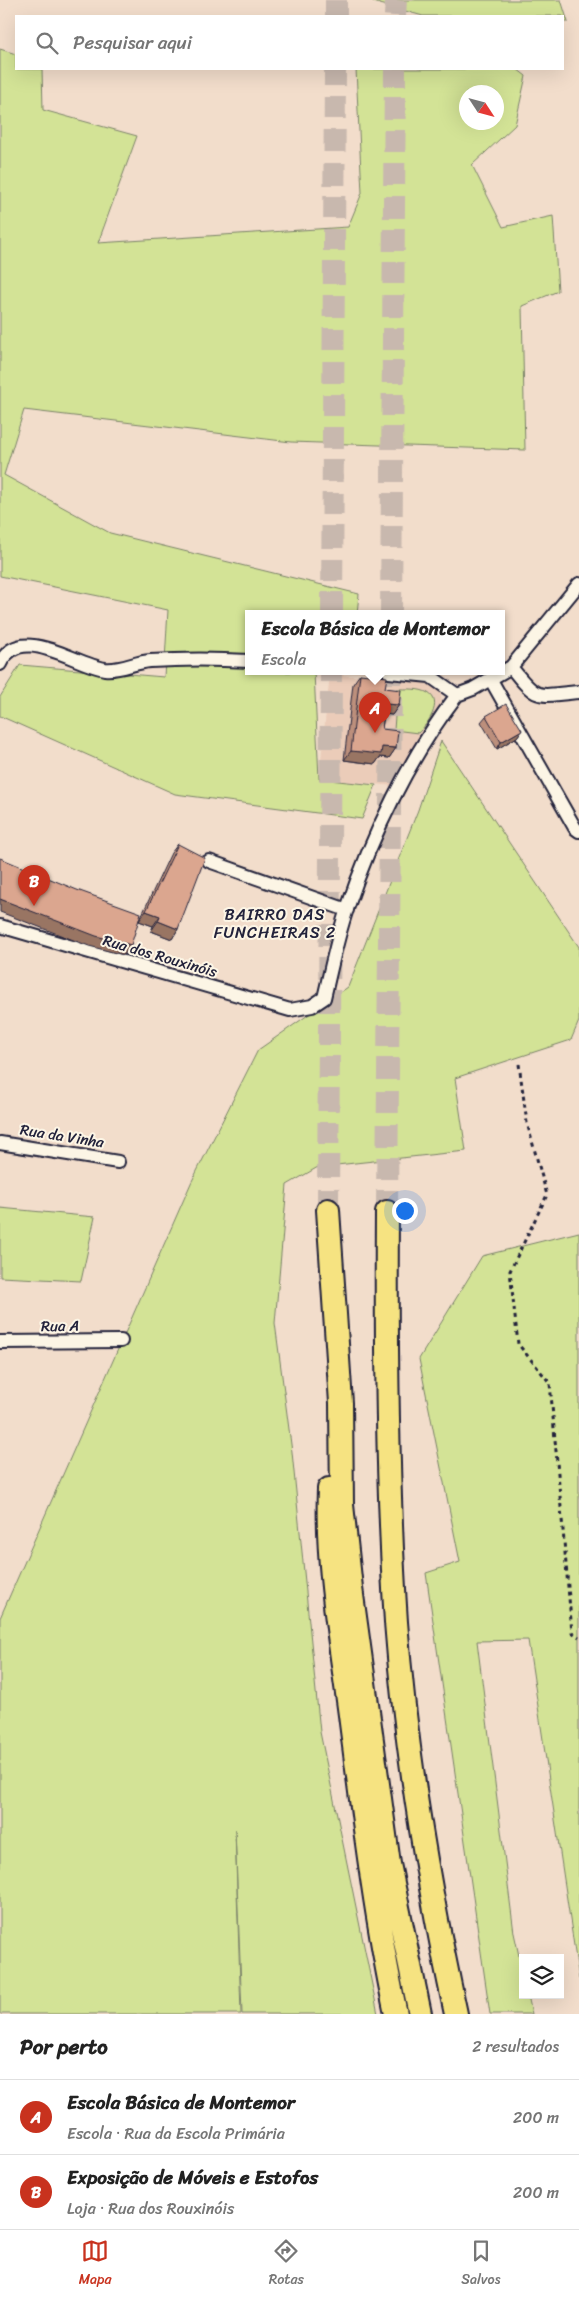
<!DOCTYPE html>
<html lang="pt">
<head>
<meta charset="utf-8">
<style>
  :root { --surface:#fff; --page:#f6f6f6; --text:#222; --muted:#767676; --line:#e0e0e0; --accent:#c8321e }
  body { margin:0; font-family:Sriracha,sans-serif; background:var(--page); color:var(--text) }
  .controls { position:absolute; right:15px; bottom:15px; display:grid; overflow:hidden; border-radius:0px; box-shadow:0 5px 20px #0002 }
  .controls button { width:45px; height:45px; display:grid; place-items:center; padding:0; border:0; border-bottom:1px solid var(--line); background:var(--surface); color:var(--text); font:25px sans-serif }
  .compass { position:absolute; left:459px; top:85px; width:45px; height:45px; border-radius:50%; background:var(--surface); box-shadow:0 5px 20px #0002; rotate:126deg }
  .you { position:absolute; left:404px; top:1210px; width:18px; height:18px; margin:-12px; border:4px solid #fff; border-radius:50%; background:#1a73e8; box-shadow:0 0 0 8px #1a73e833 }
  .badge { display:grid; place-items:center; width:32px; height:32px; border-radius:50%; background:var(--accent); color:#fff; font-size:16px; font-weight:700 }
  .pin { position:absolute; translate:-50% -41px; filter:drop-shadow(0 1px 2px #0008) }
  .pin::after { content:''; position:absolute; top:26px; width:18px; height:15px; background:inherit; clip-path:polygon(0 0,100% 0,50% 100%) }
  .popup { position:absolute; left:245px; top:610px; width:260px; height:65px; box-sizing:border-box; display:grid; place-content:center; border-radius:0px; background:var(--surface); filter:drop-shadow(0 1px 4px #0005); font-size:16px; white-space:nowrap; color:var(--muted) }
  .popup b { font-size:19px; color:var(--text) }
  .popup::after { content:''; position:absolute; left:50%; top:100%; margin-left:-10px; border:10px solid transparent; border-top-color:var(--surface) }
  .list { margin:0; padding:0; list-style:none }
  h2 { display:flex; justify-content:space-between; align-items:center; height:65px; margin:0; padding:0 20px; font-size:21px }
  h2 small { font-size:16px; font-weight:400; color:var(--muted) }
  .list li { display:grid; grid-template-columns:32px 1fr auto; gap:15px; align-items:center; box-sizing:border-box; height:75px; padding:0 20px; border-top:1px solid var(--line) }
  .list b { display:block; font-size:19px; white-space:nowrap }
  .list p { margin:0; font-size:16px; white-space:nowrap; color:var(--muted) }
  .list em { font-size:16px; font-style:normal; color:var(--muted) }
  .icon { flex:none; width:28px; height:28px; fill:none; stroke:currentColor; stroke-width:2; stroke-linecap:round; stroke-linejoin:round }
  .map { position:relative; flex:none; width:579px; height:2014px; overflow:hidden }
  .search { position:absolute; background:var(--surface); box-shadow:0 5px 20px #0002; left:15px; right:15px; top:15px; height:55px; display:flex; align-items:center; gap:12px; box-sizing:border-box; padding:0 18px; border-radius:0px; color:var(--muted); font-size:19px }
  .sheet { height:215px; background:var(--surface) }
  nav { display:flex; justify-content:space-around; align-items:center; box-sizing:border-box; height:70px; border-top:1px solid var(--line); background:var(--surface); font-size:14px; color:var(--muted) }
  nav a { display:grid; justify-items:center; gap:2px }
  nav .on { color:var(--accent) }
  .map>svg:first-child { display:block }
  .built { fill:#ebccb9 }
  .green { fill:#d3e396; stroke:#7a8268; fill-rule:evenodd }
  .lines { fill:none; stroke-linecap:round; stroke-linejoin:round }
  .motorway-tunnel { stroke:#c8b8ae; stroke-width:22; stroke-dasharray:22 11; stroke-linecap:butt }
  .minor-casing { stroke:#22223b; stroke-width:16 }
  .motorway-casing { stroke:#22223b; stroke-width:26 }
  .path { stroke:#22223b; stroke-width:3; stroke-dasharray:4 4; stroke-linecap:butt }
  .minor { stroke:#fcf5e5; stroke-width:12 }
  .motorway { stroke:#f6e381; stroke-width:22 }
  .wall { fill:#bc8f7b; stroke:#22223b }
  .shaded-wall { fill:#997464; stroke:#22223b }
  .building { fill:#dba68f; stroke:#22223b }
  .labels { text-anchor:middle; stroke-width:4; stroke-linejoin:round; paint-order:stroke }
  .street-label { font-size:15px; fill:#22223b; stroke:#fcf5e5 }
  .neighbourhood-label { font-size:16px; letter-spacing:1px; fill:#22223b; stroke:#fcf5e5 }
</style>
</head>
<body>
<div class="map">
<svg width="579" height="2014" viewBox="0 0 579 2014">
  <rect width="100%" height="100%" fill="#f2ddcb"/>
  <filter id="ink" filterUnits="userSpaceOnUse"><feTurbulence type="fractalNoise" baseFrequency=".02" numOctaves="2"/><feDisplacementMap in="SourceGraphic" scale="10" xChannelSelector="R" yChannelSelector="G"/><feConvolveMatrix kernelMatrix="1 2 1 2 8 2 1 2 1" color-interpolation-filters="sRGB"/></filter>
  <g filter="url(#ink)">
    <path class="built" d="M 330,674 L 429,683 L 437,688 L 441,694 L 442,707 L 395,786 L 319,779 Z"/>
    <path class="green" d="M 375,0 L 561,0 L 568,22 L 563,22 L 563,16 L 423,16 L 373,2 Z
      M 0,49 L 16,54 L 16,69 L 42,69 L 43,110 L 137,136 L 98,243 L 348,227 L 362,193 L 356,69 L 517,69 L 526,76 L 515,125 L 472,165 L 503,227 L 553,216 L 558,291 L 522,306 L 525,450 L 291,442 L 24,410 L 4,475 L 110,533 L 359,594 L 357,614 L 249,614 L 249,672 L 314,672 L 319,779 L 376,785 L 362,819 L 175,794 L 0,716 L 0,697 L 20,665 L 164,677 L 168,610 L 0,576 ZM 466,92 L 496,92 L 496,122 L 466,122 Z
      M 397,689 C 406,689 420,688 428,693 C 444,702 427,725 418,733 L 394,730 Z
      M 441,741 L 579,947 L 579,1021 L 571,1040 L 455,1078 L 466,1151 L 318,1167 L 287,1185 L 275,1323 L 292,1452 L 320,1732 L 378,2014 L 242,2014 L 235,1829 L 241,2014 L 0,2014 L 0,1618 L 191,1183 L 258,1050 L 348,987 L 418,810 Z
      M 0,1208 L 95,1217 L 81,1281 L 0,1277 Z
      M 579,1232 L 579,1979 L 528,1640 L 477,1641 L 514,1933 L 523,1974 L 523,1995 L 528,1995 L 532,2014 L 490,2014 L 426,1573 L 460,1562 L 419,1359 L 482,1256 Z"/>
    <g class="lines">
      <path class="motorway-tunnel" d="M 336,16 L 336,0
        M 395,16 L 396,0
        M 332,614 L 335,69
        M 391,614 L 395,69
        M 328,1210 L 331,672
        M 387,1212 L 391,672"/>
      <g class="minor-casing">
        <path id="minor" d="M 0,664 C 19,622 73,664 105,669 C 120,671 135,662 150,661 C 182,659 216,659 249,661
          M 511,667 C 539,703 537,695 579,692
          M 389,672 L 430,676 L 457,695
          M 491,680 L 575,828 L 579,831
          M 457,695 L 473,689 L 511,667 L 579,584
          M 209,861 L 347,910
          M 0,926 L 290,1010 L 312,1006 L 324,998 C 331,969 337,938 347,909 C 371,837 410,756 457,695
          M 0,1143 L 118,1162
          M 0,1342 L 121,1341"/>
      </g>
      <g class="motorway-casing">
        <path id="motorway" d="M 328,1210 L 341,1403 L 342,1505 L 351,1588 L 389,1864 L 420,2014
          M 387,1212 C 386,1349 387,1485 396,1622 C 406,1754 428,1885 456,2014
          M 329,1489 C 326,1564 340,1640 350,1715 C 363,1815 375,1915 396,2014"/>
      </g>
      <path class="path" d="M 519,1064 L 527,1123 L 547,1195 L 510,1271 L 518,1344 L 550,1383 L 572,1632 L 579,1637"/>
      <use href="#minor" class="minor"/>
      <use href="#motorway" class="motorway"/>
    </g>
    <path class="wall" d="M 360,674 L 385,688 L 399,705 L 392,715 L 384,714 L 382,729 L 396,748 L 389,758 L 380,757 L 375,764 L 344,760 L 353,684 Z
      M 486,716 L 522,730 L 517,737 L 497,749 L 481,722 Z
      M 178,844 L 178,929 L 172,939 L 151,931 L 153,926 L 139,921 L 171,853 Z"/>
    <path class="shaded-wall" d="M 385,704 L 399,705 L 392,715 L 378,713 Z
      M 522,730 L 517,737 L 497,749 L 501,742 Z
      M 382,747 L 396,748 L 389,758 L 380,757 L 375,764 L 344,760 L 351,751 Z
      M 0,899 L 131,945 L 124,955 L 89,946 L 0,912 Z
      M 146,911 L 160,916 L 153,926 L 139,921 Z
      M 158,921 L 178,929 L 172,939 L 151,931 Z"/>
    <path class="building" d="M 360,674 L 387,677 L 385,688 L 401,690 L 399,705 L 385,704 L 382,729 L 398,731 L 396,748 L 382,747 L 381,754 L 351,751 Z
      M 506,704 L 522,730 L 501,742 L 486,716 Z
      M 178,844 L 205,858 L 178,929 L 158,921 L 160,916 L 146,911 Z
      M 0,858 L 77,890 L 141,913 L 131,945 L 96,936 L 0,899 Z"/>
  </g>
  <g class="labels">
    <g class="street-label">
      <text transform="translate(160 956) rotate(16)" y="5">Rua dos Rouxinóis</text>
      <text transform="translate(62 1136) rotate(9)" y="5">Rua da Vinha</text>
      <text transform="translate(60 1326) rotate(-1)" y="5">Rua A</text>
    </g>
    <g class="neighbourhood-label">
      <text x="275" y="920">BAIRRO DAS<tspan x="275" dy="18">FUNCHEIRAS 2</tspan></text>
    </g>
  </g>
</svg>
<div class="controls">
<button><svg class="icon" aria-label="layers" viewBox="0 0 24 24"><path d="M12 4l9 5-9 5-9-5zM3 14l9 5 9-5"/></svg></button>
</div>
<svg class="compass" viewBox="-18 -18 36 36"><path d="M0-13l5 13h-10z" fill="#e53935"/><path d="M0 13l5-13h-10z" fill="#767676"/></svg>
<div class="you"></div>
<div class="pin badge" style="left:375px;top:733px">A</div>
<div class="popup"><b>Escola Básica de Montemor</b>Escola</div>
<div class="pin badge" style="left:34px;top:906px">B</div>
<div class="search"><svg class="icon" aria-label="search" viewBox="0 0 24 24"><circle cx="10" cy="10" r="6"/><path d="M15 15l6 6"/></svg>Pesquisar aqui</div>
</div>
<section class="sheet">
<h2>Por perto<small>2 resultados</small></h2>
<ul class="list">
<li><span class="badge">A</span><div><b>Escola Básica de Montemor</b><p>Escola · Rua da Escola Primária</p></div><em>200 m</em></li>
<li><span class="badge">B</span><div><b>Exposição de Móveis e Estofos</b><p>Loja · Rua dos Rouxinóis</p></div><em>200 m</em></li>
</ul>
</section>
<nav>
<a class="on"><svg class="icon" aria-label="map" viewBox="0 0 24 24"><path d="M3 6l6-2 6 2 6-2v14l-6 2-6-2-6 2zM9 4v14M15 6v14"/></svg>Mapa</a>
<a><svg class="icon" aria-label="directions" viewBox="0 0 24 24"><path d="M12 3l9 9-9 9-9-9zM9 14v-3h6M13 9l2 2-2 2"/></svg>Rotas</a>
<a><svg class="icon" aria-label="saved" viewBox="0 0 24 24"><path d="M7 4h10v16l-5-4-5 4z"/></svg>Salvos</a>
</nav>
</body>
</html>
